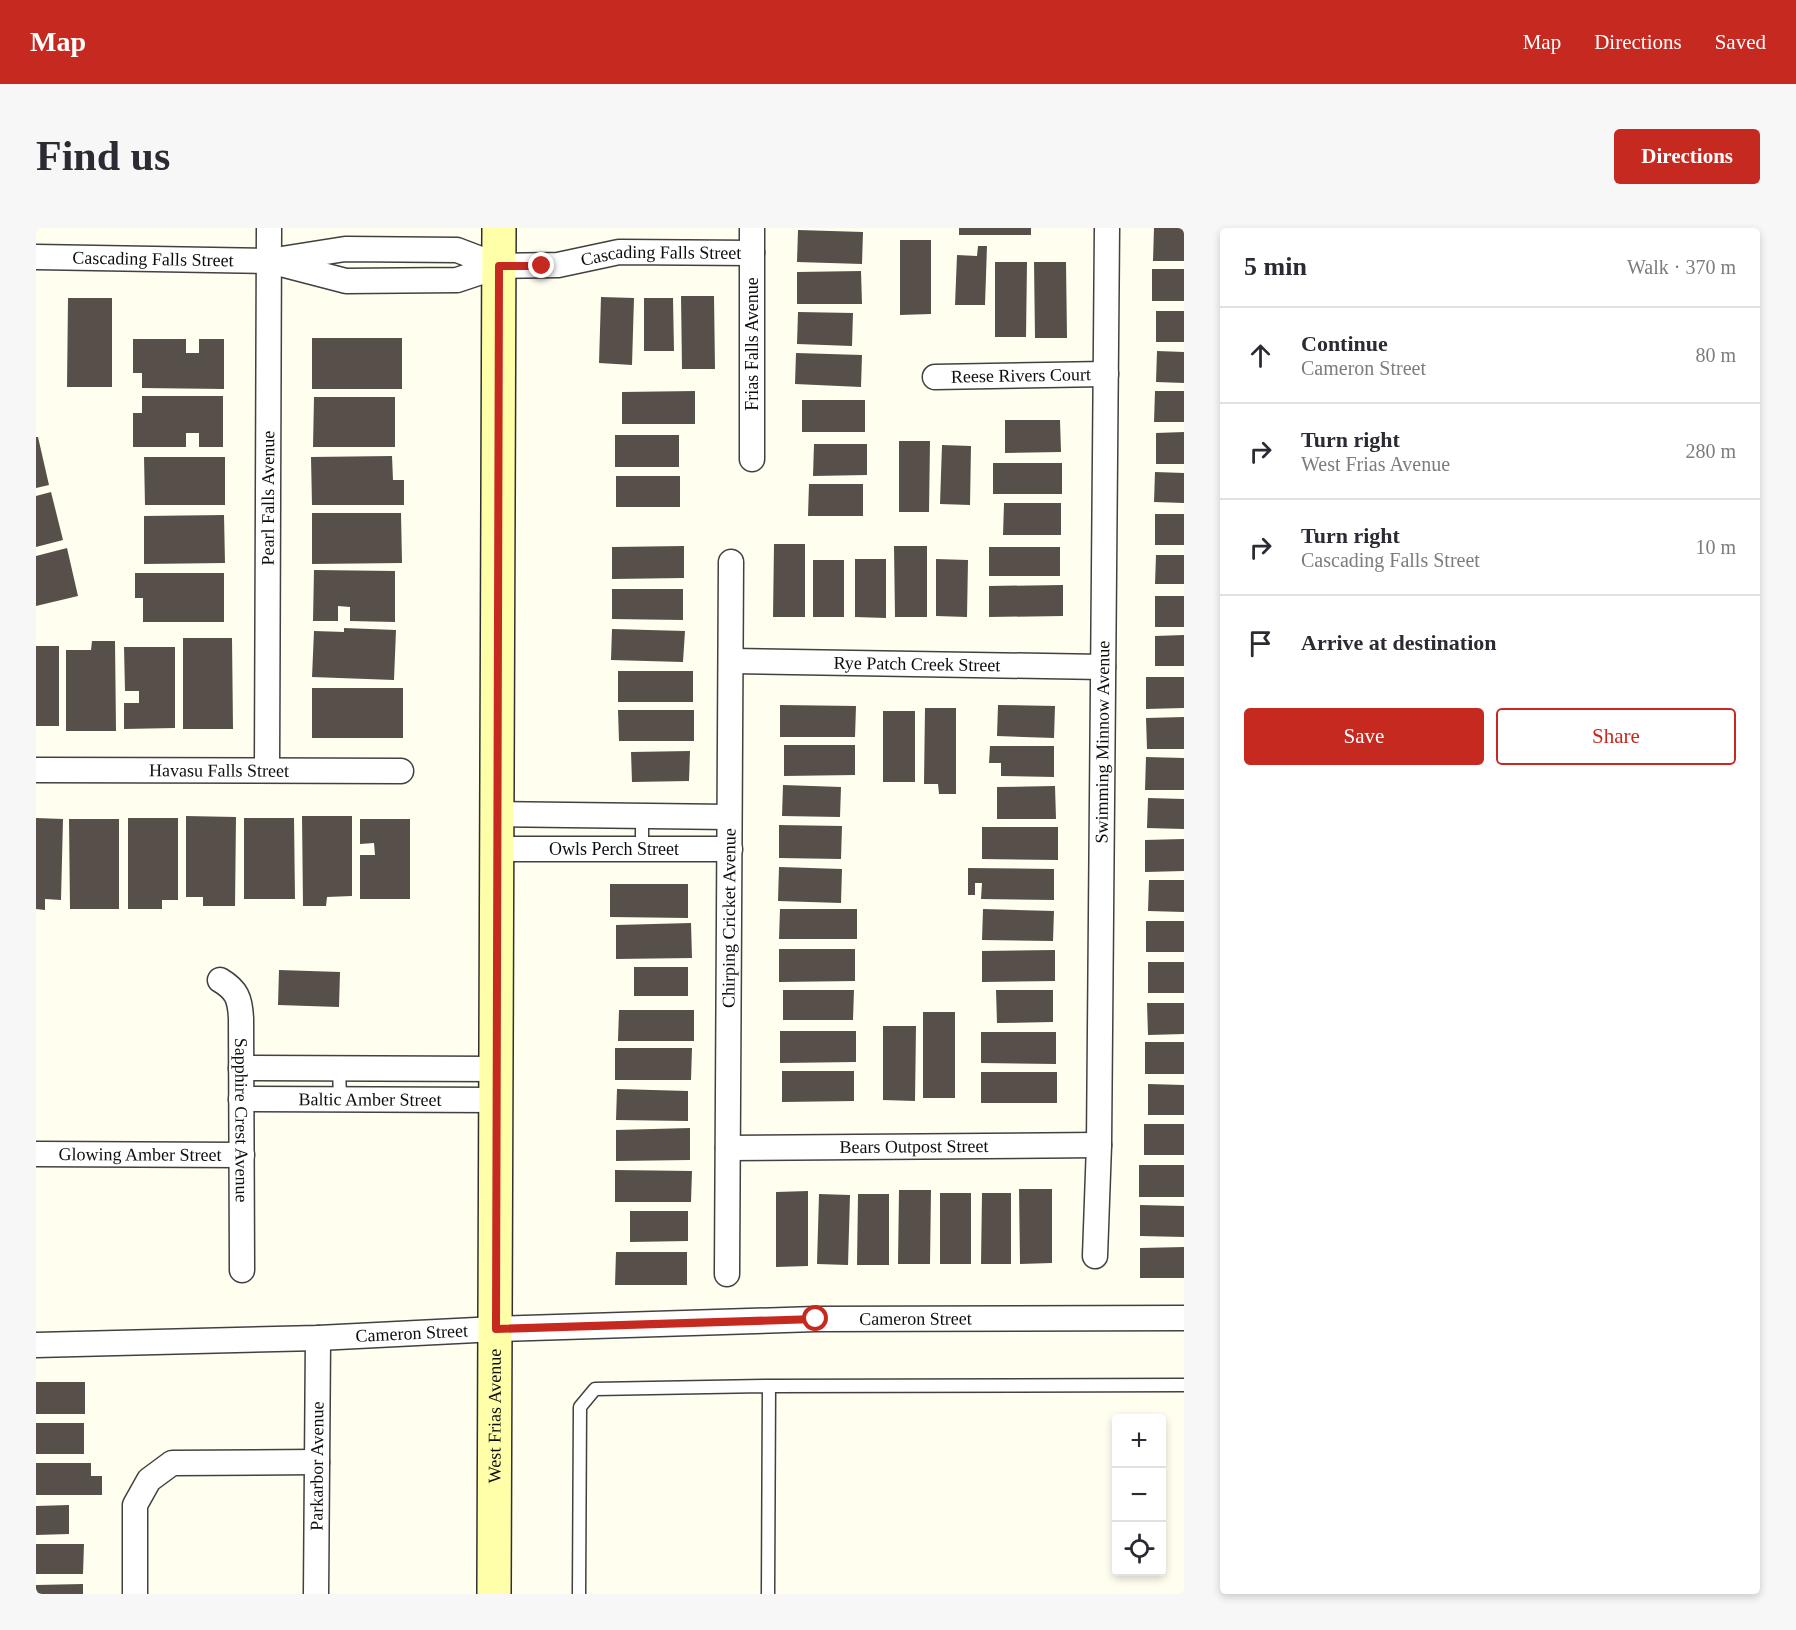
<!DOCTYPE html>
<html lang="en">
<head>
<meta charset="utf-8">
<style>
  :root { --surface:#fff; --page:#f7f7f7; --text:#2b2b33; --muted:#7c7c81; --line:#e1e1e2; --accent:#c5291f }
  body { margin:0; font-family:Georgia,serif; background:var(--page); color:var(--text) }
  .controls { position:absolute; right:18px; bottom:18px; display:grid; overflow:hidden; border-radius:6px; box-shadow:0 3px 9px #0003 }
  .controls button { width:54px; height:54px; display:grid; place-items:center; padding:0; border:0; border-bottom:2px solid var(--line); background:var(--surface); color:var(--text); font:30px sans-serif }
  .stop { position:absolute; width:18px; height:18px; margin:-14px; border:4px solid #c5291f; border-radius:50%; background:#fff }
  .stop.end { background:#c5291f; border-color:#fff; box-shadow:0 2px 6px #0008 }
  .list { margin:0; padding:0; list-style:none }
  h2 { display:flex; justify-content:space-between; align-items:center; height:78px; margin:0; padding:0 24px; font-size:26px }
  h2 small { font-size:20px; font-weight:400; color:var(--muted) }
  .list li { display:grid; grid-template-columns:39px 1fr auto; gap:18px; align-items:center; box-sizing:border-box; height:96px; padding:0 24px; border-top:2px solid var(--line) }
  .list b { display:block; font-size:22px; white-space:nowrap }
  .list p { margin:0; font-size:20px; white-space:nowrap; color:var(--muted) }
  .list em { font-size:20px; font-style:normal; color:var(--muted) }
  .actions { display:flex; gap:12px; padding:18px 24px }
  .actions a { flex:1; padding:14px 0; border:2px solid var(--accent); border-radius:6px; text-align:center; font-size:21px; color:var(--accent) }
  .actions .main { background:var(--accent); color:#fff }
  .icon { flex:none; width:33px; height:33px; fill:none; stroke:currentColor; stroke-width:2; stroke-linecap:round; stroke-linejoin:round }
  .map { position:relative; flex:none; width:1148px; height:1366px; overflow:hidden; border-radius:6px }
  header { display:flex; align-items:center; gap:36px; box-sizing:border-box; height:84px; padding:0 30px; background:var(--accent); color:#fff }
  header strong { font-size:28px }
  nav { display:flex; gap:33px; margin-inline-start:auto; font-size:21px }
  .intro { display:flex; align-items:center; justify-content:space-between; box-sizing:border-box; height:144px; padding:0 36px }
  h1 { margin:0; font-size:42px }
  .button { padding:15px 27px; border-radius:6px; background:var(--accent); color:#fff; font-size:21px; font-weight:700 }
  main { display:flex; gap:36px; padding:0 36px }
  aside { flex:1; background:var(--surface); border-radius:6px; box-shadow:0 3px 9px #0003 }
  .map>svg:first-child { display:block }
  .building { fill:#57504a }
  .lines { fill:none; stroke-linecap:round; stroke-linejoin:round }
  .lane-casing { stroke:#414141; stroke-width:15 }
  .street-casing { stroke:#414141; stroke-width:27 }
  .secondary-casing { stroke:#303030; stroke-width:36 }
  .lane { stroke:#fff; stroke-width:12 }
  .street { stroke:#fff; stroke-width:24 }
  .secondary { stroke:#ffa; stroke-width:33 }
  .route { stroke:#c5291f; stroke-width:8 }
  .labels { text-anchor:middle; stroke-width:6; stroke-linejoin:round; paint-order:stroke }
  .street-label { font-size:18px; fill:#0e0e0e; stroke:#fff }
</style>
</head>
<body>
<header>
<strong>Map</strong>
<nav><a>Map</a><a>Directions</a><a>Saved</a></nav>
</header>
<div class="intro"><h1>Find us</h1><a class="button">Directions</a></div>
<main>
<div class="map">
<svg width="1148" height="1366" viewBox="0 0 1148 1366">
  <rect width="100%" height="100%" fill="#fffeef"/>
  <path class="building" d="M 923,0 L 995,0 L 995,7 L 923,7 Z
    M 1118,0 L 1148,0 L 1148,33 L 1117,33 Z
    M 762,2 L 827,4 L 826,36 L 761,34 Z
    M 864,12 L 895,12 L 895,86 L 864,87 Z
    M 942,18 L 951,18 L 949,77 L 919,77 L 921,27 L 941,28 Z
    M 959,34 L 991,34 L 990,109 L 959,109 Z
    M 998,34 L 1030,34 L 1031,110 L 999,110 Z
    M 1116,41 L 1148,41 L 1148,73 L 1116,73 Z
    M 825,43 L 826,76 L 761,76 L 761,44 Z
    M 645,68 L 678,68 L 679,141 L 646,141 Z
    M 565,69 L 598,70 L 596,137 L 563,135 Z
    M 32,70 L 76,70 L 76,159 L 31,159 Z
    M 608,70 L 637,70 L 638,123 L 608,123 Z
    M 1120,83 L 1148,83 L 1148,114 L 1120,114 Z
    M 762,84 L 817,85 L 816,118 L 761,116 Z
    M 276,110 L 366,110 L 366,161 L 276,161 Z
    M 97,111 L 150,111 L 150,125 L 163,125 L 163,111 L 188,111 L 188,161 L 106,160 L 106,145 L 97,145 Z
    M 1121,123 L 1148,124 L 1148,155 L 1120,154 Z
    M 760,125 L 826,127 L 825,159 L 759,156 Z
    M 659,163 L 659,196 L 586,196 L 586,164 Z
    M 1119,163 L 1148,163 L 1148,194 L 1118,194 Z
    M 106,168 L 187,168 L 187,219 L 163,219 L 163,205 L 150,205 L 150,219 L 97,219 L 97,185 L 106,185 Z
    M 278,169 L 359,169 L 359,219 L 277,219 Z
    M 766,172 L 829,172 L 829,204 L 766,204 Z
    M 969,192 L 1024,192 L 1025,224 L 969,225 Z
    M 1148,204 L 1148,236 L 1120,236 L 1120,205 Z
    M 579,207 L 643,207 L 643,239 L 579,239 Z
    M 0,209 L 2,209 L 13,257 L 0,260 Z
    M 863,213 L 894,213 L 893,284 L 863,284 Z
    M 778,216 L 831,216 L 831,247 L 777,248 Z
    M 906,217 L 935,218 L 934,277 L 904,276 Z
    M 356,228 L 357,252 L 368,252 L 368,277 L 276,277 L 275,229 Z
    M 108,229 L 189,229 L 189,277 L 109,277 Z
    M 957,235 L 1026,235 L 1026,266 L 957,266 Z
    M 1119,244 L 1148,245 L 1148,275 L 1118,274 Z
    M 580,248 L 644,248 L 644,279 L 580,279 Z
    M 773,256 L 827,256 L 827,288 L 772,288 Z
    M 15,264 L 27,312 L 0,319 L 0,268 Z
    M 968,275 L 1025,275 L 1025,307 L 967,307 Z
    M 276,285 L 365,285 L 366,335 L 276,336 Z
    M 1119,286 L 1148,286 L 1148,317 L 1119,317 Z
    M 188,287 L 189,335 L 108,336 L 108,288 Z
    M 738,316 L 769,316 L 769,389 L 737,389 Z
    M 648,318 L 648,350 L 576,351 L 576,319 Z
    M 858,318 L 891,318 L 891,389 L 859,389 Z
    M 953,319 L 1024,319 L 1024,348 L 953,348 Z
    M 31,320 L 42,368 L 0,378 L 0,328 Z
    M 1120,327 L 1148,327 L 1148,356 L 1119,356 Z
    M 819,331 L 850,331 L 850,390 L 819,389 Z
    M 900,331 L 932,332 L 931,389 L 900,388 Z
    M 777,332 L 808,332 L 808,389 L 777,389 Z
    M 278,342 L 359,343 L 359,394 L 314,393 L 314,379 L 302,378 L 302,393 L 277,393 Z
    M 99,345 L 188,345 L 188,394 L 107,394 L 107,370 L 99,370 Z
    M 1027,357 L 1027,388 L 953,389 L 953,358 Z
    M 576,361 L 647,361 L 647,392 L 576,391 Z
    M 1119,368 L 1148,368 L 1148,399 L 1119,399 Z
    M 308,400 L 360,402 L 358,452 L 276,449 L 278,403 L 308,404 Z
    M 576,401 L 649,403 L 647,434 L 575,432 Z
    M 1148,407 L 1148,438 L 1119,438 L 1119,408 Z
    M 147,410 L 196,410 L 197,501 L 147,501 Z
    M 56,413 L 79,413 L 80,503 L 30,503 L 30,422 L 55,422 Z
    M 0,418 L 23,418 L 23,498 L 0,498 Z
    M 88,419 L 139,419 L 139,500 L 88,501 L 88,475 L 103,475 L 103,463 L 89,463 Z
    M 582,443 L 657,443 L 657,474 L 582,474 Z
    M 1110,449 L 1148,449 L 1148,480 L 1110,481 Z
    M 276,460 L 367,460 L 367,510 L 276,510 Z
    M 744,477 L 820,478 L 819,509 L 744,509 Z
    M 962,477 L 1019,478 L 1018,510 L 961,508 Z
    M 889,480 L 920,480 L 920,566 L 903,566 L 902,556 L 888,556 Z
    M 582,482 L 658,482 L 658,513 L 583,513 Z
    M 847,483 L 879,483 L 879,554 L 847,554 Z
    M 1148,489 L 1148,521 L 1111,521 L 1110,490 Z
    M 748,517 L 819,517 L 819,547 L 748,548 Z
    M 954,518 L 1018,518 L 1018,549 L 965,548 L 965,535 L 953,535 Z
    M 654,523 L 653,553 L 596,554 L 595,524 Z
    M 1110,529 L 1148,530 L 1148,562 L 1109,562 Z
    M 747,557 L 805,559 L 804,589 L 746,588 Z
    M 1019,558 L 1020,591 L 961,591 L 961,559 Z
    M 1112,570 L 1148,571 L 1148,601 L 1111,600 Z
    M 150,588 L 200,589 L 199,678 L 167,678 L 167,669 L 150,669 Z
    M 266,588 L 316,588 L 316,668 L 291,669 L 290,678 L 267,678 Z
    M 0,590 L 27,591 L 25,672 L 9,671 L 9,682 L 0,681 Z
    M 92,590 L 142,590 L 142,672 L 126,672 L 126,681 L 92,681 Z
    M 208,590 L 258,590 L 259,671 L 208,671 Z
    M 33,591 L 83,591 L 83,681 L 34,681 Z
    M 324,591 L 374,591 L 374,671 L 324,671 L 324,627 L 339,627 L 338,615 L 324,616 Z
    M 743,597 L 806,598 L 805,631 L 743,630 Z
    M 946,599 L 1022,599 L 1022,632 L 946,631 Z
    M 1148,611 L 1148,643 L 1109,644 L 1109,612 Z
    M 743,639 L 806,641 L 805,675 L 742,673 Z
    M 932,640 L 1018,641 L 1018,672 L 945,671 L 946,655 L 939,655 L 939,667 L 932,667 Z
    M 1113,652 L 1148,652 L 1148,684 L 1112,683 Z
    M 574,656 L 652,656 L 652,690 L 574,689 Z
    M 744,681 L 821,681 L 821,711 L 743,711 Z
    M 947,681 L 1018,683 L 1017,713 L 946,712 Z
    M 1110,693 L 1148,693 L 1148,724 L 1110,724 Z
    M 655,695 L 656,730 L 580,731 L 580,697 Z
    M 743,721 L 819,721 L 819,753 L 743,754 Z
    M 1019,722 L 1019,753 L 946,754 L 946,723 Z
    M 1112,734 L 1148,734 L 1148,765 L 1112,765 Z
    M 598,739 L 652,739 L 652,768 L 598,768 Z
    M 243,742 L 304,744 L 303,779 L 242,777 Z
    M 747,762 L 818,762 L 817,792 L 747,792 Z
    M 960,762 L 1017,762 L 1017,794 L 961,795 Z
    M 1111,775 L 1148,775 L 1148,806 L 1112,807 Z
    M 583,782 L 658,782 L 658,813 L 582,813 Z
    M 887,784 L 919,784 L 919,870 L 887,870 Z
    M 847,798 L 880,798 L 879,873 L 847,872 Z
    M 744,803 L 820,803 L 820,834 L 744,835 Z
    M 945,804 L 1020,804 L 1020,836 L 945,835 Z
    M 1109,814 L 1148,814 L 1148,846 L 1109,846 Z
    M 579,820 L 656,820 L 655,852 L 579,852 Z
    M 746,843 L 818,843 L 818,873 L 746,874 Z
    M 945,844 L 1021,844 L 1021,875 L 945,875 Z
    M 1112,856 L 1148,857 L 1148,887 L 1112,887 Z
    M 581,861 L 652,863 L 652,893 L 580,892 Z
    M 1108,896 L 1148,896 L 1148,927 L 1108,927 Z
    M 654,900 L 654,932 L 580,933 L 580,902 Z
    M 1103,937 L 1148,937 L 1148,969 L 1103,969 Z
    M 579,942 L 656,943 L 655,974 L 579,974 Z
    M 983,961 L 1016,961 L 1016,1035 L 984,1036 Z
    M 863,962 L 895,962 L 894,1036 L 862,1036 Z
    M 772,963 L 772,1038 L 740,1039 L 740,964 Z
    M 904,965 L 935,965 L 935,1036 L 904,1036 Z
    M 946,965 L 975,965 L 975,1036 L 945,1036 Z
    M 783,966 L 814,967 L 812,1037 L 781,1036 Z
    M 822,966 L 853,966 L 853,1037 L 821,1037 Z
    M 1104,977 L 1148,978 L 1148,1009 L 1104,1008 Z
    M 594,983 L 652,983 L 652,1013 L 594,1014 Z
    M 1148,1019 L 1148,1050 L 1104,1050 L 1104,1020 Z
    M 580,1024 L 651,1024 L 651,1057 L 579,1057 Z
    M 0,1154 L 49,1154 L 49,1186 L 0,1186 Z
    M 0,1195 L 48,1195 L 48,1226 L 0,1226 Z
    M 0,1235 L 55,1235 L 55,1248 L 66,1248 L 66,1267 L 0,1267 Z
    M 33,1277 L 33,1306 L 0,1307 L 0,1278 Z
    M 0,1316 L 48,1316 L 47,1346 L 0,1346 Z
    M 47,1356 L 47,1366 L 0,1366 L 0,1357 Z"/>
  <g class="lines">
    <g class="lane-casing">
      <path id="lane" d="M 606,621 L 606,588
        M 303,840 L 304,871
        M 543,1366 L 544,1179 L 559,1161 L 733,1158
        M 732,1366 L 733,1158 L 1148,1157"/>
    </g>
    <g class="street-casing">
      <g id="street">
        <path id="s1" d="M 0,29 L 233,33 L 309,21 L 421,22 L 463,38"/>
        <path id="s2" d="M 233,33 L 310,53 L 421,52 L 463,38 L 522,37 L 583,24 L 716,25"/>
        <path id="s3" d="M 899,149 L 1070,146"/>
        <path d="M 716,231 L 716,0"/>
        <path id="s4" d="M 695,433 L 1067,439"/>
        <path id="s5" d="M 0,542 L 365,543"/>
        <path id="s6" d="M 231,542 L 233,0"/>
        <path d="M 462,586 L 693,589"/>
        <path id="s7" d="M 462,621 L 694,621"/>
        <path id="s8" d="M 184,752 C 201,762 204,771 205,790 L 206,1042"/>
        <path d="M 205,840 L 462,841"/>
        <path id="s9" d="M 205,871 L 462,872"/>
        <path id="s10" d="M 692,920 L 1063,917"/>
        <path id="s11" d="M 0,926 L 206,927"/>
        <path id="s12" d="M 1059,1028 L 1063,917 L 1071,0"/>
        <path id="s13" d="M 691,1046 L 695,334"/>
        <path id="s14" d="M 0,1117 L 282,1110 L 460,1101 L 780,1091 L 1148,1090"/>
        <path d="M 99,1366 L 99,1277 L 113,1252 L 136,1235 L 281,1234"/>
        <path id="s15" d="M 280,1366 L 282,1110"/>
      </g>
    </g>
    <g class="secondary-casing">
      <g id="secondary">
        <path id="s16" d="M 458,1366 L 463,0"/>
      </g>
    </g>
    <use href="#lane" class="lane"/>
    <use href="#street" class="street"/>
    <use href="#secondary" class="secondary"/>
  </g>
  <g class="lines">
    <path class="route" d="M 506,38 L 463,38 L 460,1101 L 780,1091"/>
  </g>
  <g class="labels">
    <g class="street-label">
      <text dy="6" stroke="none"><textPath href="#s2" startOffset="398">Cascading Falls Street</textPath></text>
      <text dy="6" stroke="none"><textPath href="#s1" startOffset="117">Cascading Falls Street</textPath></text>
      <text transform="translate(716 116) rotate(-90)" y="6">Frias Falls Avenue</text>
      <text dy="6" stroke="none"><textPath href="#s3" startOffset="86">Reese Rivers Court</textPath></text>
      <text dy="6" stroke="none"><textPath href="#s6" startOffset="272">Pearl Falls Avenue</textPath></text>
      <text dy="6" stroke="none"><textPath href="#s4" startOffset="186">Rye Patch Creek Street</textPath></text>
      <text dy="6" stroke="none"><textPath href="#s12" startOffset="514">Swimming Minnow Avenue</textPath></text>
      <text dy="6" stroke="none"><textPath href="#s5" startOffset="183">Havasu Falls Street</textPath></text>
      <text dy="6" stroke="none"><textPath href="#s7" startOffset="116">Owls Perch Street</textPath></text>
      <text dy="6" stroke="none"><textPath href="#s13" startOffset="356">Chirping Cricket Avenue</textPath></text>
      <text dy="6" stroke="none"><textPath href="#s9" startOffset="129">Baltic Amber Street</textPath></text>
      <text dy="6" stroke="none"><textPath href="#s8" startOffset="148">Sapphire Crest Avenue</textPath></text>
      <text dy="6" stroke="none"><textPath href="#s10" startOffset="186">Bears Outpost Street</textPath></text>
      <text dy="6" stroke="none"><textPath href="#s11" startOffset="104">Glowing Amber Street</textPath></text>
      <text dy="6" stroke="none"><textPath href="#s14" startOffset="880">Cameron Street</textPath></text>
      <text dy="6" stroke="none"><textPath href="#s14" startOffset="376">Cameron Street</textPath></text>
      <text dy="6" stroke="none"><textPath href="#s16" startOffset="178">West Frias Avenue</textPath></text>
      <text dy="6" stroke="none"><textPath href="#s15" startOffset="128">Parkarbor Avenue</textPath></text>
    </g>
  </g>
</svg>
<div class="controls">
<button>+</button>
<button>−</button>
<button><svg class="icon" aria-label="locate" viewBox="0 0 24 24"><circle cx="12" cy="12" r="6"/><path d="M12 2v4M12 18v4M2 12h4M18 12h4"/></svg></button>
</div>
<div class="stop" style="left:780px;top:1091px"></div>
<div class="stop end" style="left:506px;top:38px"></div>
</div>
<aside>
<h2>5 min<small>Walk · 370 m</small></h2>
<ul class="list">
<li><svg class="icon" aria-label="ahead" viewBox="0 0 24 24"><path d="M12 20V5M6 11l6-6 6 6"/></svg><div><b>Continue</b><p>Cameron Street</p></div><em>80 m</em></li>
<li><svg class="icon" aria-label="right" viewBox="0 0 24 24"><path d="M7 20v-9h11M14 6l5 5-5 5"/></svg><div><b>Turn right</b><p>West Frias Avenue</p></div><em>280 m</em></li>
<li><svg class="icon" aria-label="right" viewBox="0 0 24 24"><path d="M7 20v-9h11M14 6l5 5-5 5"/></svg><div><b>Turn right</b><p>Cascading Falls Street</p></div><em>10 m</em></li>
<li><svg class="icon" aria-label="arrive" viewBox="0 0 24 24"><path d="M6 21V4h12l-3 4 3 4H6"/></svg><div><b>Arrive at destination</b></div></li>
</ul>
<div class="actions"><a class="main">Save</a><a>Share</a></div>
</aside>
</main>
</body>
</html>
